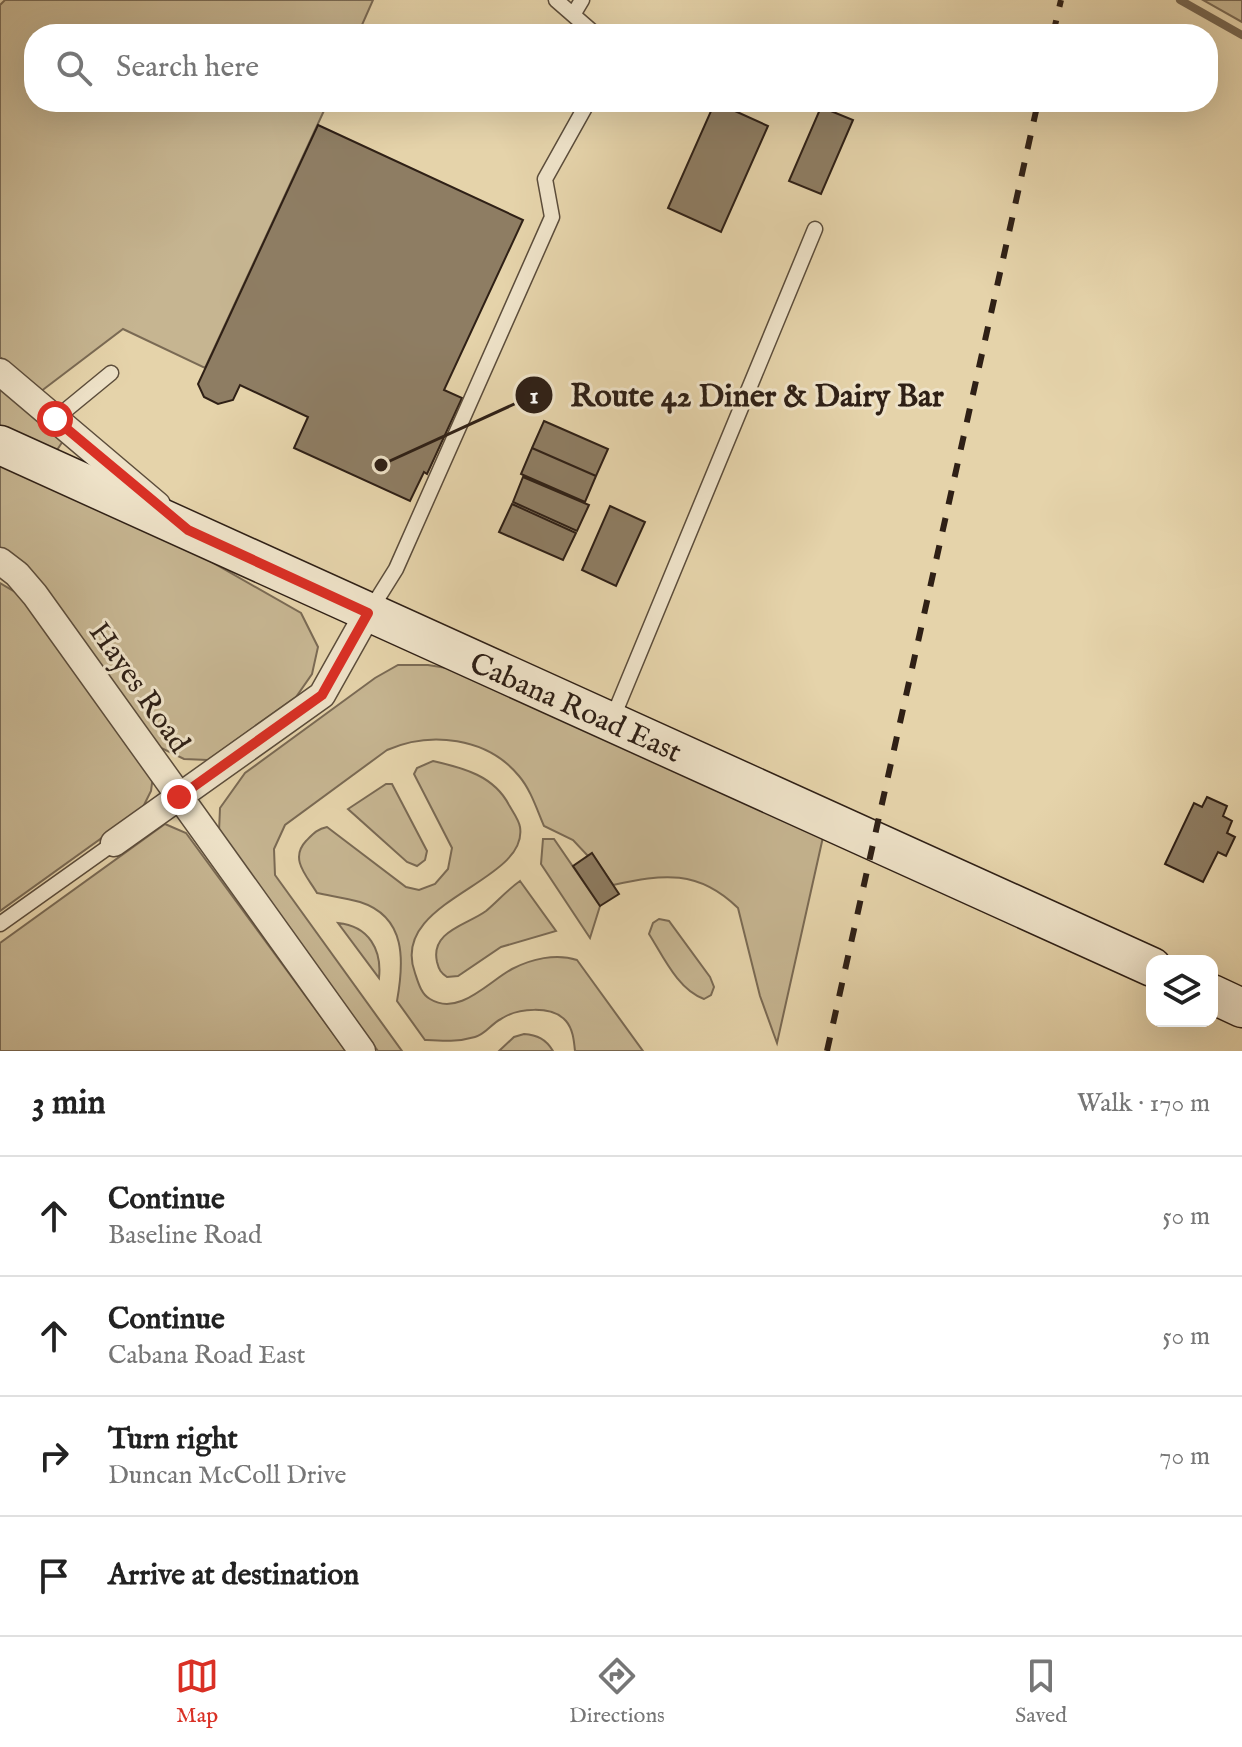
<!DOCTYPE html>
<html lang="en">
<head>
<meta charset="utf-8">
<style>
  :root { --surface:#fff; --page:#f2f2f2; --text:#222; --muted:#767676; --line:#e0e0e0; --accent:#d93025 }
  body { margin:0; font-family:"IM FELL English",serif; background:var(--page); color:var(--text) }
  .controls { position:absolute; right:24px; bottom:24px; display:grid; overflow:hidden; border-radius:16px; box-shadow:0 8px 32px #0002 }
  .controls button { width:72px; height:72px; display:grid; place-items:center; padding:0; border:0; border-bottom:2px solid var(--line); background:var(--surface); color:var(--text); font:40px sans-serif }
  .stop { position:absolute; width:24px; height:24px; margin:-18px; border:6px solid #d93025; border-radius:50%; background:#fff }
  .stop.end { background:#d93025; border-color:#fff; box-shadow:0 2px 8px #0008 }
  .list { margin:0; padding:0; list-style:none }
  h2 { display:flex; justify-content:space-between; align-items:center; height:104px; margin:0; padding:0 32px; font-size:34px }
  h2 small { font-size:26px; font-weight:400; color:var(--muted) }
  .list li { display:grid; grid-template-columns:52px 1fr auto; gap:24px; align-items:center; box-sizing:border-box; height:120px; padding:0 32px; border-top:2px solid var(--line) }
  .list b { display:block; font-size:30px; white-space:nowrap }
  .list p { margin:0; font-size:26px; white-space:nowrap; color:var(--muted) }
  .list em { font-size:26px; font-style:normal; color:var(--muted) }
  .icon { flex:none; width:44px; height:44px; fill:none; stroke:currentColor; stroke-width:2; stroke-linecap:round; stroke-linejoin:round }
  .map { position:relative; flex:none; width:1242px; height:1051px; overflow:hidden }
  .search { position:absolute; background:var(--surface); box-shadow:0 8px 32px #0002; left:24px; right:24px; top:24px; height:88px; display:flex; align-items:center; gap:20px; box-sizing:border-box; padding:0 28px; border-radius:32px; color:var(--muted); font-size:30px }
  .sheet { height:584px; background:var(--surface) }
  nav { display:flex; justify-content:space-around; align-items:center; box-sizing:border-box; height:112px; border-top:2px solid var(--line); background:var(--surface); font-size:22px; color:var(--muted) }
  nav a { display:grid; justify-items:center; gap:4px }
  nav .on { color:var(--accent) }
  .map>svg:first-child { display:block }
  .green { fill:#c6b591; stroke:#7a6a54; stroke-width:2 }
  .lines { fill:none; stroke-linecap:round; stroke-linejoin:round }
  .stream { stroke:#776751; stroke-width:8 }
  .building { fill:#8e7d63; stroke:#2f2016; stroke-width:2 }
  .lane-casing { stroke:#5c4d3b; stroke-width:17 }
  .street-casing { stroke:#5c4d3b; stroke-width:29 }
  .secondary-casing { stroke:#2f2016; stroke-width:41 }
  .lane { stroke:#eee2c8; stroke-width:14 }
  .street { stroke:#eee2c8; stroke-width:26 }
  .secondary { stroke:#eee2c8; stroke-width:38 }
  .rail { stroke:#2f2016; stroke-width:6; stroke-dasharray:14 14; stroke-linecap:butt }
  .route { stroke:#d93025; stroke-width:10 }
  .labels { text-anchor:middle; stroke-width:6; stroke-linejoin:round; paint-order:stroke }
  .street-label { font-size:30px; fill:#2f2016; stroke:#eee2c8 }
  .leader { fill:none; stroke:#2f2016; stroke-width:3 }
  .callout-dot { fill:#2f2016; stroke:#eee2c8; stroke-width:3 }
  .mark-label { font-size:24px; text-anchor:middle; font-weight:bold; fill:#fff }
  .callout-label { font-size:32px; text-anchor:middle; font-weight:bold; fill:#2f2016; stroke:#eee2c8; stroke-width:6; stroke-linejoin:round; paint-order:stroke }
</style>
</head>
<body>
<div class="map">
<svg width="1242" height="1051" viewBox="0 0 1242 1051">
  <rect width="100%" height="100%" fill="#e5d3aa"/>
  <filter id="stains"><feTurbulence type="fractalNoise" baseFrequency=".0025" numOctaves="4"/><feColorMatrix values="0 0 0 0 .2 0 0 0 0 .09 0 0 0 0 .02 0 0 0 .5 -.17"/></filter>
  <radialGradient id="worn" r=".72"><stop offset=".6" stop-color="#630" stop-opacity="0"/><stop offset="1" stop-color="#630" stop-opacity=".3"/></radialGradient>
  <path class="green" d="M 5,0 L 373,0 L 358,34 L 34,34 L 34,102 L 328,102 L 205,368 L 123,329 L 40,392 L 0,357 L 0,5 Z
    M 1203,0 L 1242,0 L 1242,22 Z
    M 0,387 L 63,441 L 55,453 L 0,428 Z
    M 0,463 L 187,548 L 301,613 L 318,647 L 312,674 L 296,697 L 208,760 L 184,759 L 157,746 L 0,551 Z
    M 0,583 L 27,599 L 153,776 L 151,791 L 142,809 L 0,911 Z
    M 398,665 L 428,665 L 453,669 L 823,837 L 777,1043 L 760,996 L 738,908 C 698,869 663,874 613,885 L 592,854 L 588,856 L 573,840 L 544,826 C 537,810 531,790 519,776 C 487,737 430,731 387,750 L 285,825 L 274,849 L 275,875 L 402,1051 L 378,1051 L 219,832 L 220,808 L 245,773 L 375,678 Z
    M 433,761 C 464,768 494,776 509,805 C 513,812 519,820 520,827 C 529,883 388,900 415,973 C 418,982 421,994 430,999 C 459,1017 489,981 512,969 C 531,959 556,953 577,960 L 643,1051 L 575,1051 C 574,1041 573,1029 566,1021 C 552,1005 517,1008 501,1019 C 491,1024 486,1034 475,1037 C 458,1042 443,1041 425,1040 L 397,1001 C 404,962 407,917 360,902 C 346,898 331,896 317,893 C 307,876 289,859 306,841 C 313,834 317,829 327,827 L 406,887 L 419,890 L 435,884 L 448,869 L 452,848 L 414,774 L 417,768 Z
    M 386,784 L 392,784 L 427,851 L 425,860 L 417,866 L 407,862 L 348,809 Z
    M 165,824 L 186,833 L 346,1051 L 0,1051 L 0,943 Z
    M 543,839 L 554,839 L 600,906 L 590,938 L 541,864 Z
    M 520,881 L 556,931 L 501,947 L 458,976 L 447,977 C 441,973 439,970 437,962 C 430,931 467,925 486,911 C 498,901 507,890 520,881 Z
    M 659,919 L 669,921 L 710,977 L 714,987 L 711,995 L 704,999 C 678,990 663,956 649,934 L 653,923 Z
    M 338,923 C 369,926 382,950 379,978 Z
    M 524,1034 C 537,1035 546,1039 553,1051 L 499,1051 L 514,1037 Z"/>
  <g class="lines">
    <path class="stream" d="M 1180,0 L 1242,35"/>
  </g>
  <path class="building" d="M 715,102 L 768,126 L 721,232 L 668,208 Z
    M 821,107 L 853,120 L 821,194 L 789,181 Z
    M 318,125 L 523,220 L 444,390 L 462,398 L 427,474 L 424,472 L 410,501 L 294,448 L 308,417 L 240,385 L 233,400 L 218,404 L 204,397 L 198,384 Z
    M 544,421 L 608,449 L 596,476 L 532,448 Z
    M 532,448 L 596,476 L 585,502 L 521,474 Z
    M 523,477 L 589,505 L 577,531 L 513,502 Z
    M 512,504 L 576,533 L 563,560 L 499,532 Z
    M 610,506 L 645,522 L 616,586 L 582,570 Z
    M 1207,797 L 1227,806 L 1223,816 L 1232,821 L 1227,833 L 1235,837 L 1226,856 L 1218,852 L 1203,882 L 1165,864 L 1194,803 L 1202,807 Z
    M 592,853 L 619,894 L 600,906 L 573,866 Z"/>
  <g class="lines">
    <g class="lane-casing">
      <path id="lane" d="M 556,0 L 595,34
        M 573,15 L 582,0
        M 55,419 L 111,373
        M 371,609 L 396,569 L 552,217 L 545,179 L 588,102
        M 611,722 L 815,229
        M 0,924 L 114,843"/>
    </g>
    <g class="street-casing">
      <path id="street" d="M 0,372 L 157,505
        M 0,561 L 17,574 L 35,595 L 362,1051
        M 114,843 L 322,695 L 368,613"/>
    </g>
    <g class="secondary-casing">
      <path id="secondary" d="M 0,445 L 1152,967
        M 1212,994 L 1242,1008"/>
    </g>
    <use href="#lane" class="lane"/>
    <use href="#street" class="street"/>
    <use href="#secondary" class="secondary"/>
    <path class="rail" d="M 1053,34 L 1061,0
      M 827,1051 L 1038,102"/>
  </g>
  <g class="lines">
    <path class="route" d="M 55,419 L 188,530 L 368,613 L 322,695 L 179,797"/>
  </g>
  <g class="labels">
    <g class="street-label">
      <text transform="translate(140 687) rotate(55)" y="10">Hayes Road</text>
      <text transform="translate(576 707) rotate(24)" y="10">Cabana Road East</text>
    </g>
  </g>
  <path class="leader" d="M381 465L534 395"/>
  <g class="callout-dot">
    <circle cx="381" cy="465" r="8"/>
    <circle cx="534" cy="395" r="20"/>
  </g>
  <g class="mark-label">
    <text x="534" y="403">1</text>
  </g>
  <g class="callout-label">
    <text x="757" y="406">Route 42 Diner &amp; Dairy Bar</text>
  </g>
  <rect width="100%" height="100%" filter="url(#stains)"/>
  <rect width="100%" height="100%" fill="url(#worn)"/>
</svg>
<div class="controls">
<button><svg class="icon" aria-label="layers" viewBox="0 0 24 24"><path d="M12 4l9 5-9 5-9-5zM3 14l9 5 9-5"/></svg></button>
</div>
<div class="stop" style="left:55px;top:419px"></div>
<div class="stop end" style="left:179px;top:797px"></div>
<div class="search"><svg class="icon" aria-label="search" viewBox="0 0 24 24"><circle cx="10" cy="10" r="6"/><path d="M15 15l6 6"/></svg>Search here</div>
</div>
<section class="sheet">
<h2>3 min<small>Walk · 170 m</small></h2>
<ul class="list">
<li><svg class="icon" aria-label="ahead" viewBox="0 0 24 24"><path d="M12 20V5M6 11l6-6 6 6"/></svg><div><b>Continue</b><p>Baseline Road</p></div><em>50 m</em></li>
<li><svg class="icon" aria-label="ahead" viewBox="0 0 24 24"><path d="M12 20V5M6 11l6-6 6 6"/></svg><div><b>Continue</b><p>Cabana Road East</p></div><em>50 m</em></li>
<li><svg class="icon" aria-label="right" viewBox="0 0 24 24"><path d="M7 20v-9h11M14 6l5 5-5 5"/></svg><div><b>Turn right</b><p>Duncan McColl Drive</p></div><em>70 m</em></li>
<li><svg class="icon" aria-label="arrive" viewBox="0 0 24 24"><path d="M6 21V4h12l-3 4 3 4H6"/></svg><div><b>Arrive at destination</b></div></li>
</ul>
</section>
<nav>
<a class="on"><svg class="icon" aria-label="map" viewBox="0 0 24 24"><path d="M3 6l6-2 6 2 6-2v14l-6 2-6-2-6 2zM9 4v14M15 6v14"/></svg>Map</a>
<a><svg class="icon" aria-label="directions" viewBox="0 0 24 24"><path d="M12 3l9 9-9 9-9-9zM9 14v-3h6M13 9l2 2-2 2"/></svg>Directions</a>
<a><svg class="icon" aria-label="saved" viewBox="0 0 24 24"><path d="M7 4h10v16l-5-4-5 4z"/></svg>Saved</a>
</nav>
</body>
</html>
